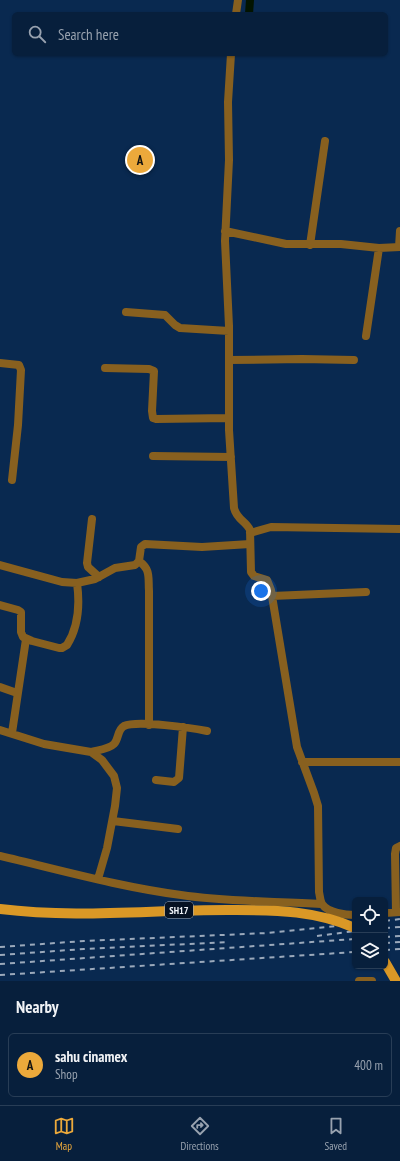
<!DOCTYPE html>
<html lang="en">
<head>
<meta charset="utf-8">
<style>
  :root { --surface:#071f3c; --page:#152c47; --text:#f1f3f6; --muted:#98a2af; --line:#283d56; --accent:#eca93b }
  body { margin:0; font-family:"PT Sans Narrow",sans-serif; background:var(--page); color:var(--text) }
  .controls { position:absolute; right:12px; bottom:12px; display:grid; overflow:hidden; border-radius:6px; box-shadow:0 1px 3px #0004 }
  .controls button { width:36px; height:36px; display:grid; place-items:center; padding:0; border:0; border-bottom:1px solid var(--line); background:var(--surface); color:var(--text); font:20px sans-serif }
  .you { position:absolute; left:261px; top:591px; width:14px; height:14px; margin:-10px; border:3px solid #fff; border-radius:50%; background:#1a73e8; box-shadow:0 0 0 6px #1a73e833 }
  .badge { display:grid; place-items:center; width:26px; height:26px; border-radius:50%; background:var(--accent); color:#111; font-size:13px; font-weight:700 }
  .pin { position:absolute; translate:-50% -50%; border:2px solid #fff; box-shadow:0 1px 4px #0006 }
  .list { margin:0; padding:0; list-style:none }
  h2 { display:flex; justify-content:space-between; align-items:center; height:52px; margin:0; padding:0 16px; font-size:17px }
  h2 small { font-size:13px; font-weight:400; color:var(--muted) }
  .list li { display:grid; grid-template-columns:26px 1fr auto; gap:12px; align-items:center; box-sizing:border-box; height:64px; margin:0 8px 8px; padding:0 8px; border:1px solid var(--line); border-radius:6px }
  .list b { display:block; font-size:15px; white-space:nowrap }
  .list p { margin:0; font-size:13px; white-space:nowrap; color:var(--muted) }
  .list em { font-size:13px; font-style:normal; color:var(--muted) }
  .icon { flex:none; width:22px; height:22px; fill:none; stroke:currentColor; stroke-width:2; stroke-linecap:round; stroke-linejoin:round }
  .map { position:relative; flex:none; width:400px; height:981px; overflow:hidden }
  .search { position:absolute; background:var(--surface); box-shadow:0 1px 3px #0004; left:12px; right:12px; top:12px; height:44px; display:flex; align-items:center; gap:10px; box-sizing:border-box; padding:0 14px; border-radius:6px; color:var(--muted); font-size:15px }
  .sheet { height:124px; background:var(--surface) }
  nav { display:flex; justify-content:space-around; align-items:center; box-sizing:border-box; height:56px; border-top:1px solid var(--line); background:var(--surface); font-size:11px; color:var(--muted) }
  nav a { display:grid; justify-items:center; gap:2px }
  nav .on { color:var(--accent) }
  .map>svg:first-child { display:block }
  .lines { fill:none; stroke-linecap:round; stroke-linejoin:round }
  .canal { stroke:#031400; stroke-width:8 }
  .minor { stroke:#88601f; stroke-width:8 }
  .primary { stroke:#da9826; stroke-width:10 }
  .rail { stroke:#9ba9bb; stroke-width:2; stroke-dasharray:5 5; stroke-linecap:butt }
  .primary-bridge { stroke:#da9826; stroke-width:10 }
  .labels { text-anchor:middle; stroke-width:3.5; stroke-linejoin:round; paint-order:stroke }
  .shield { fill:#061223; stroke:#aab1ba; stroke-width:1 }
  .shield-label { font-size:10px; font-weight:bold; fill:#f1f5fa }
</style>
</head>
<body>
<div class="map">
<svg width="400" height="981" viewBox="0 0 400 981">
  <rect width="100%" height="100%" fill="#092950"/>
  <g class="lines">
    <path class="canal" d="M 249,14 L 250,0"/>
    <path class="minor" d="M 236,14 L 238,0
      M 231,54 L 228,102 L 229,160 L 225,241 L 229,326 L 229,430 L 234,508 C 237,520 246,521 250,530 L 251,572 L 254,576 L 267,580 L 271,590 L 297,747 L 314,793 L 318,806 L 319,892 C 320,896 320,901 322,904 C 328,913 346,915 355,915
      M 225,231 L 286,244 L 341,244 L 379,248 L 400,247
      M 310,245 L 325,141
      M 399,247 L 400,231
      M 126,312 L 165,315 L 175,325 L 180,328 L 229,331
      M 366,336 L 379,248
      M 229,360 L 302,359 L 354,360
      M 0,363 L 19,365 L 21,370 L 18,425 L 12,480
      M 105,368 L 149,369 L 154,371 L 152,411 L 153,418 L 156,419 L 229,418
      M 153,456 L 231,457
      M 92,519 L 87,563 L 88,567 L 99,577
      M 250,533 L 271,527 L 400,529
      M 139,561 C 151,570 148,577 149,591 L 149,725
      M 0,565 L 62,582 L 77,583 L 95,579 L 115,568 L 135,565 L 139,561 L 141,547 L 145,544 L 202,547 L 250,544
      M 272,596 L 366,592
      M 0,605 L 18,610 L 21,612 L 21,632 L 23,637 L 32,641 L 59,648 L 62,648 L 67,645 C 79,626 80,605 77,583
      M 0,687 L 17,693
      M 0,730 L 44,744 L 91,752 L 102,760 L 114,776 L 117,788 L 115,806 L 107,848 L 98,879
      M 12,733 L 26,639
      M 91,752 C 98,750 109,749 114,744 C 119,739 117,730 124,726 C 137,720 192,728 207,731
      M 302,762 L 400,762
      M 156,780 L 174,782 L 179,778 L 183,727
      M 113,821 L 178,829
      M 0,856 C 60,870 120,887 181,895 C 227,902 275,901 321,904
      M 396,912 L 395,854 L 396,848 L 400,846
      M 385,913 L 400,912
      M 359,981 L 372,981"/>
    <path class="primary" d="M 385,962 L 396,981"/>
    <path class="rail" d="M 385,921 L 400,919
      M 385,928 L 400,927
      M 317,936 L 355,931
      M 385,937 L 400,936
      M 385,943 L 400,942
      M 0,947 L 84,941 L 268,933 L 355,924
      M 385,950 L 400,949
      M 0,955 L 84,949 L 229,942
      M 0,964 L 355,939
      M 0,975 L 355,952"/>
    <path class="primary-bridge" d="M 0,909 C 79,919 157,909 236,910 C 277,910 317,911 355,928"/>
  </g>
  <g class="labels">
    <rect class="shield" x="165" y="902" width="28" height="16" rx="3"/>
    <g class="shield-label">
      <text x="179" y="914">SH17</text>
    </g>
  </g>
</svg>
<div class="controls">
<button><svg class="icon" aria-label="locate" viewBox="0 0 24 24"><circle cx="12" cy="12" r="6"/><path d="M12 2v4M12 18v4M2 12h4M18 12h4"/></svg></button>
<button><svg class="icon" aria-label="layers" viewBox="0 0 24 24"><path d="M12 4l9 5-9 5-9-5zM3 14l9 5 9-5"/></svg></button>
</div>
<div class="you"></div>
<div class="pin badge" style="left:140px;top:160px">A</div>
<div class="search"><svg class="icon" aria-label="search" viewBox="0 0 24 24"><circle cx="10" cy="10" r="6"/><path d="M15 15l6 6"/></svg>Search here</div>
</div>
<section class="sheet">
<h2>Nearby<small></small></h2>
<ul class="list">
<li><span class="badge">A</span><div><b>sahu cinamex</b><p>Shop</p></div><em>400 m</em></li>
</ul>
</section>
<nav>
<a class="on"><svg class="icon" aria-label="map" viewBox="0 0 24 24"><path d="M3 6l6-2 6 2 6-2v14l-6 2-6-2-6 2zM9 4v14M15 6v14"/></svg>Map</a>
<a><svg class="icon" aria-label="directions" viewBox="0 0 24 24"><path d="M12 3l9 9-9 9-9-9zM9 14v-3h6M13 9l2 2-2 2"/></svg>Directions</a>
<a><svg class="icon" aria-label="saved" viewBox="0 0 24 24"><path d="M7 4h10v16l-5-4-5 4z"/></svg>Saved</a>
</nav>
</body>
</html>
